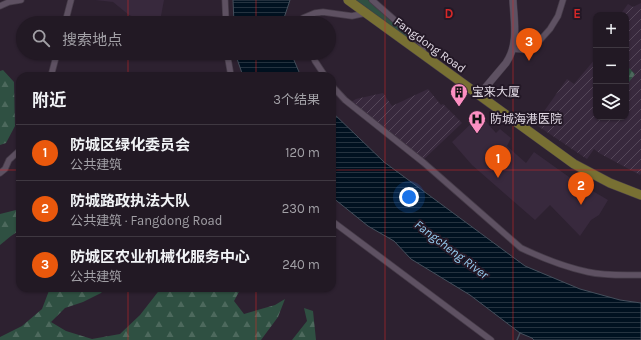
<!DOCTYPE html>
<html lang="zh">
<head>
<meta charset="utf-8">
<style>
  :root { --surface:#221924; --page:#2e2631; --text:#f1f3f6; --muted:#a2a0a6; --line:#3f3841; --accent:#ea580c }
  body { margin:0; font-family:Karla,"Noto Sans SC",sans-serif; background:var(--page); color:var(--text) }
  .controls { position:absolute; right:12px; top:12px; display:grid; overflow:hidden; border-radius:8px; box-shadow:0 1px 3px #0004 }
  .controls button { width:36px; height:36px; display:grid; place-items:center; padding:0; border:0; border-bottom:1px solid var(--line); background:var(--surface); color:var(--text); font:20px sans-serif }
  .you { position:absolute; left:409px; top:197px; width:14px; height:14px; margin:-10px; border:3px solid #fff; border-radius:50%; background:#1a73e8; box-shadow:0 0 0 6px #1a73e833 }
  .badge { display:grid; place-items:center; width:26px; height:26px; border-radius:50%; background:var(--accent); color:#fff; font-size:13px; font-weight:700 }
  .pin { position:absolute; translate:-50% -33px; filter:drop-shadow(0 1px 2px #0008) }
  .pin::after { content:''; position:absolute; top:21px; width:14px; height:12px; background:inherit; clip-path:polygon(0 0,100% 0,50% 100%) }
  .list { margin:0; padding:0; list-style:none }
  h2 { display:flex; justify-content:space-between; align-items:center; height:52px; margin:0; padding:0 16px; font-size:17px }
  h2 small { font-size:13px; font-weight:400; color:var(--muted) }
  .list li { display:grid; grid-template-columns:26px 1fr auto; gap:12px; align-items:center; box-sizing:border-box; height:56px; padding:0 16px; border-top:1px solid var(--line) }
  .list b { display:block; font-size:15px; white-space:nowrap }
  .list p { margin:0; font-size:13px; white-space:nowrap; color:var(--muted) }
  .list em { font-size:13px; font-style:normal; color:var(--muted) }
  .icon { flex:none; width:22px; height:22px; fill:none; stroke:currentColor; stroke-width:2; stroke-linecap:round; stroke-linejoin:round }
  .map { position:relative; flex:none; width:641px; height:340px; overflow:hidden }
  .search { position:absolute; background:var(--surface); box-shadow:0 1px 3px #0004; left:16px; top:16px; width:320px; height:44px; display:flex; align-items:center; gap:10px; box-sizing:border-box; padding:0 14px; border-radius:22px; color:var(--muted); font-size:15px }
  .panel { position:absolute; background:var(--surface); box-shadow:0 1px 3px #0004; left:16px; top:72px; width:320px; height:220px; border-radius:12px }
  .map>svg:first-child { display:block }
  .built { fill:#38293d }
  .industrial { fill:url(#industrial-furrows) }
  .forest { fill:url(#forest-firs) }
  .water { fill:url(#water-rules); stroke:#444e5b }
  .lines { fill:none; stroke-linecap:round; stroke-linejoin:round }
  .stream { stroke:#444e5b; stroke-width:1.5 }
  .minor-casing { stroke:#463c49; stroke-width:7 }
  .tertiary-casing { stroke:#463c49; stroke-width:8 }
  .primary-casing { stroke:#463c49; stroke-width:10 }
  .minor { stroke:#5e5162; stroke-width:5.5 }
  .tertiary { stroke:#5e5162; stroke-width:7 }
  .primary { stroke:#787033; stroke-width:9 }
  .grid { fill:none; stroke:#d62828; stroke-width:1; stroke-opacity:0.55 }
  .labels { text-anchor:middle; stroke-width:4; stroke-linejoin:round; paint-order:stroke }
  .street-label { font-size:12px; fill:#e3dbe6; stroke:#231826 }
  .poi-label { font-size:12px; fill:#e3dbe6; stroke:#231826; text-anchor:start }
  .water-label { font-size:13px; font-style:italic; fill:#98cef2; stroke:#231826 }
  .grid-label { font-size:13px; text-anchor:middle; font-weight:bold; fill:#d62828; stroke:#231826; stroke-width:4; stroke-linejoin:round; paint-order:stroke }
</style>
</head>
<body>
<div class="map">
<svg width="641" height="340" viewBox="0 0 641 340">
  <defs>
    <pattern id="industrial-furrows" width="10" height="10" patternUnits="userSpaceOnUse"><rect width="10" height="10" fill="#38293d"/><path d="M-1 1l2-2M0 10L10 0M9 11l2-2" fill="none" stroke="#554759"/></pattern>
    <pattern id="forest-firs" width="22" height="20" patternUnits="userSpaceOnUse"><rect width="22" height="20" fill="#2f5042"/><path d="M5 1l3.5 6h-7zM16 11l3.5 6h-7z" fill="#4d695d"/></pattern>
    <pattern id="water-rules" width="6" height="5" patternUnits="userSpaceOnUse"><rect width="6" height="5" fill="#001120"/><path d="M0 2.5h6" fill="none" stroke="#253340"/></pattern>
  </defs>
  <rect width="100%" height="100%" fill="#2d2130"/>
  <path class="built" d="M 95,0 L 164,0 L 161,16 L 156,23 L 141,23 L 139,19 L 129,15 L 113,2 Z
    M 480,115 L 496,133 L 500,129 L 511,138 L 507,146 L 526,163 L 534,152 L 569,177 L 608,200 L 599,215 L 591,220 L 580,236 L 550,205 L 535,220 L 472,165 L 452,142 Z"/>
  <path class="industrial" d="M 641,3 L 641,173 L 640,175 L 599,153 L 594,149 L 587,159 L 535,124 L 567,79 L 574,84 L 596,58 L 596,117 L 626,117 L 626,15 L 620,15 L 628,4 L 633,7 Z
    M 428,89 L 441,105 L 443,104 L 462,123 L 423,160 L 351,102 L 356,99 L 383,93 L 392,106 Z"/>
  <path class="forest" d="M 356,0 L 368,0 L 409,37 L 407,38 Z
    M 626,65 L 635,74 L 626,86 Z
    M 3,70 L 14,82 L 15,126 L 6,143 L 0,145 L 0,71 Z
    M 16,210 L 20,214 L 20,230 L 11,236 L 0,245 L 0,214 Z
    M 50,288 L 105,288 L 101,293 L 83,302 L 65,308 L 51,322 L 66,331 L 92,339 L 120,334 L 140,315 L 161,288 L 241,288 L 234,301 L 244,314 L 275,305 L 285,299 L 278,317 L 261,340 L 0,340 L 0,337 L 22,326 L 42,309 Z
    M 304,308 L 313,311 L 316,340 L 292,340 L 307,321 Z"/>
  <path class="water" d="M 233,0 L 290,0 L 284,18 L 285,23 L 234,23 Z
    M 235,53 L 291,53 L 299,72 L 302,76 L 243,76 Z
    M 332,112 L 384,162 L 525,266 L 580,289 L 620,300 L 641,303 L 641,340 L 534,340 L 532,338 L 520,333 L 470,295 L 411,259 L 394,241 L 368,226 L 332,197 Z"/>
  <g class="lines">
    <path class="stream" d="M 517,340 L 520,333"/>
    <g class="minor-casing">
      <path id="minor" d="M 225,0 L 226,23
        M 372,0 L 422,44 C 424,48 424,50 422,53
        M 0,6 L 9,2 L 21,0
        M 65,23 L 71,0
        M 303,23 L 303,18 L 315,13 L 323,12 L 352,16 L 366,13
        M 513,49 L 527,50 L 533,48 L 550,29 L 558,16 L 563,0
        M 227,53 L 231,76
        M 312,53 L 315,61 L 325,76
        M 51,76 L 57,53
        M 332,86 L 345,100 L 424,163 L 521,248 C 542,258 565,267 588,272 C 605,276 624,275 641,275
        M 0,173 L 5,169 L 9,160 L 20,150
        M 332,221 L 491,340"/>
    </g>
    <g class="tertiary-casing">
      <path id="tertiary" d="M 479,95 L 506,63 C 519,44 514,22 513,0"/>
    </g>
    <g class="primary-casing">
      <path id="primary" d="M 348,0 L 574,164 L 610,183 L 641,195"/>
    </g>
    <use href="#minor" class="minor"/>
    <use href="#tertiary" class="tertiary"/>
    <use href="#primary" class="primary"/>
  </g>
  <path class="grid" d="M 128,0 L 128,23M 256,0 L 256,23M 385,0 L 385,340M 513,0 L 513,340M 128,53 L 128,76M 256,53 L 256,76M 0,170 L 20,170M 332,170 L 641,170M 128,288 L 128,340M 256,288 L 256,340"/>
  <defs>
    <g id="building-pin" transform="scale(0.9)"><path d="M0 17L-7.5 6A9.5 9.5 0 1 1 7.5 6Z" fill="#fc8fc2" stroke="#231826"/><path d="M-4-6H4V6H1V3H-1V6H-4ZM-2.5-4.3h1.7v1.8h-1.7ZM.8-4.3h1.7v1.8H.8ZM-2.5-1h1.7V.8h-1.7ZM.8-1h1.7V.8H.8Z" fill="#111"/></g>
    <g id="hospital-pin" transform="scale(0.9)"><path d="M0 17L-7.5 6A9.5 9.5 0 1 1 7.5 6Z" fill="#fc8fc2" stroke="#231826"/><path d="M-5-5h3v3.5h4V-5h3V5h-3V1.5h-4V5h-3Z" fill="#111"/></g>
  </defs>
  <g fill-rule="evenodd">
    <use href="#building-pin" x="459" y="92"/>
    <use href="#hospital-pin" x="477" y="119"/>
  </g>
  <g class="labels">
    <g class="street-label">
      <text transform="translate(430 45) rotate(36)" y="4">Fangdong Road</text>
    </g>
    <g class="poi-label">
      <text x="472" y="96">宝来大厦</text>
      <text x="490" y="123">防城海港医院</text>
    </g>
    <g class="water-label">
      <text transform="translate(452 249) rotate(37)" y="5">Fangcheng River</text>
    </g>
  </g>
  <g class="grid-label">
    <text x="449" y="18">D</text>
    <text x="577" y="18">E</text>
  </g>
</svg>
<div class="controls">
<button>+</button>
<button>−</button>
<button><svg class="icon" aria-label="layers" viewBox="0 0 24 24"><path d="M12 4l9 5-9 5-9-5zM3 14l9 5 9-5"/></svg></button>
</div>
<div class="you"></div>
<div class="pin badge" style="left:498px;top:178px">1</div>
<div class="pin badge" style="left:581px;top:205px">2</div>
<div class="pin badge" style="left:529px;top:61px">3</div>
<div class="search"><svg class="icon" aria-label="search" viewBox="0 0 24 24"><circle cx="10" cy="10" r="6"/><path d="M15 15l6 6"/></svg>搜索地点</div>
<section class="panel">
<h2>附近<small>3个结果</small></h2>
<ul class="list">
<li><span class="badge">1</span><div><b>防城区绿化委员会</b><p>公共建筑</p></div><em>120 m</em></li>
<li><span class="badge">2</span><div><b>防城路政执法大队</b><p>公共建筑 · Fangdong Road</p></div><em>230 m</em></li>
<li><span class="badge">3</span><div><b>防城区农业机械化服务中心</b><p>公共建筑</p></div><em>240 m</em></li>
</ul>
</section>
</div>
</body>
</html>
